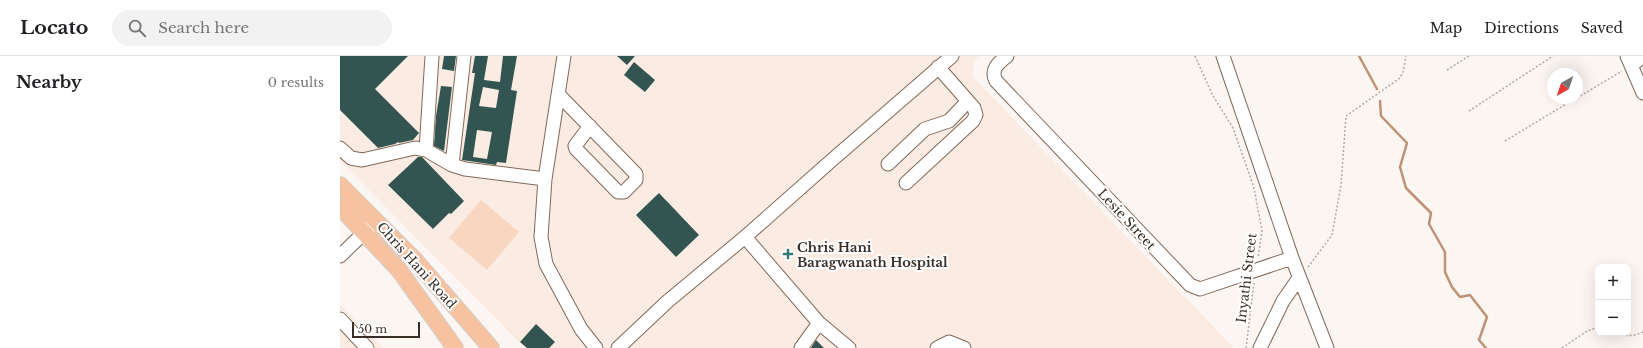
<!DOCTYPE html>
<html lang="en">
<head>
<meta charset="utf-8">
<style>
  :root { --surface:#fff; --page:#f2f2f2; --text:#202124; --muted:#757577; --line:#e0e0e0 }
  body { margin:0; font-family:"Libre Baskerville",serif; background:var(--page); color:var(--text) }
  .controls { position:absolute; right:12px; bottom:12px; display:grid; overflow:hidden; border-radius:8px; box-shadow:0 4px 16px #0002 }
  .controls button { width:36px; height:36px; display:grid; place-items:center; padding:0; border:0; border-bottom:1px solid var(--line); background:var(--surface); color:var(--text); font:20px sans-serif }
  .compass { position:absolute; left:1207px; top:12px; width:36px; height:36px; border-radius:50%; background:var(--surface); box-shadow:0 4px 16px #0002; rotate:220deg }
  .scale { position:absolute; left:12px; bottom:10px; width:68px; box-sizing:border-box; padding-left:4px; border:2px solid #3a2e27; border-top:0; font-size:11px; line-height:14px; white-space:nowrap; color:#3a2e27; -webkit-text-stroke:3px #fff; paint-order:stroke }
  .list { margin:0; padding:0; list-style:none }
  h2 { display:flex; justify-content:space-between; align-items:center; height:52px; margin:0; padding:0 16px; font-size:17px }
  h2 small { font-size:13px; font-weight:400; color:var(--muted) }
  .icon { flex:none; width:22px; height:22px; fill:none; stroke:currentColor; stroke-width:2; stroke-linecap:round; stroke-linejoin:round }
  .map { position:relative; flex:none; width:1303px; height:292px; overflow:hidden }
  header { display:flex; align-items:center; gap:24px; box-sizing:border-box; height:56px; padding:0 20px; background:var(--surface); border-bottom:1px solid var(--line) }
  header strong { font-size:19px }
  nav { display:flex; gap:22px; margin-inline-start:auto; font-size:14px }
  .search { width:280px; height:36px; background:var(--page); display:flex; align-items:center; gap:10px; box-sizing:border-box; padding:0 14px; border-radius:22px; color:var(--muted); font-size:15px }
  main { display:flex }
  aside { flex:1; background:var(--surface) }
  .map>svg:first-child { display:block }
  .built { fill:#fbece3 }
  .green { fill:#f9d6bf }
  .lines { fill:none; stroke-linecap:round; stroke-linejoin:round }
  .stream { stroke:#bf9275; stroke-width:2.5 }
  .building { fill:#325551; fill-rule:evenodd }
  .minor-casing { stroke:#816858; stroke-width:15 }
  .major-casing { stroke:#d4d1cf; stroke-width:18 }
  .path { stroke:#b0a8a3; stroke-width:1.5; stroke-dasharray:2 2; stroke-linecap:butt }
  .minor { stroke:#fff; stroke-width:13 }
  .major { stroke:#f7c29f; stroke-width:16 }
  .poi-dot { fill:#337b74; stroke:#fff; stroke-width:1.5 }
  .labels { text-anchor:middle; stroke-width:4; stroke-linejoin:round; paint-order:stroke }
  .street-label { font-size:13px; fill:#3a2e27; stroke:#fff }
  .poi-label { font-size:13px; font-weight:bold; fill:#3a2e27; stroke:#fff; text-anchor:start }
</style>
</head>
<body>
<header>
<strong>Locato</strong>
<div class="search"><svg class="icon" aria-label="search" viewBox="0 0 24 24"><circle cx="10" cy="10" r="6"/><path d="M15 15l6 6"/></svg>Search here</div>
<nav><a>Map</a><a>Directions</a><a>Saved</a></nav>
</header>
<main>
<aside>
<h2>Nearby<small>0 results</small></h2>
<ul class="list">
</ul>
</aside>
<div class="map">
<svg width="1303" height="292" viewBox="0 0 1303 292">
  <rect width="100%" height="100%" fill="#fcf6f2"/>
  <path class="built" d="M 0,0 L 639,0 L 635,4 L 632,20 L 894,292 L 185,292 L 0,105 Z
    M 0,248 L 43,292 L 0,292 Z"/>
  <path class="green" d="M 141,144 L 179,176 L 147,214 L 109,182 Z"/>
  <g class="lines">
    <path class="stream" d="M 1019,0 L 1037,33
      M 1040,45 L 1041,60 L 1067,87 L 1060,111 L 1066,132 L 1091,157 L 1089,168 L 1105,196 L 1105,216 L 1112,231 L 1120,241 L 1130,239 L 1147,261 L 1139,284 L 1146,292"/>
  </g>
  <path class="building" d="M 0,0 L 68,0 L 35,33 L 79,77 L 73,84 L 59,87 L 58,86 L 55,88 L 38,92 L 0,54 Z
    M 104,0 L 116,0 L 114,15 L 102,13 Z
    M 135,0 L 148,0 L 144,24 L 160,26 L 163,0 L 177,0 L 171,34 L 177,35 L 166,107 L 157,106 L 156,109 L 122,104 L 135,17 L 132,17 ZM 143,31 L 159,34 L 156,52 L 139,50 ZM 137,74 L 152,76 L 147,103 L 133,101 Z
    M 277,0 L 295,0 L 287,9 Z
    M 294,6 L 315,24 L 305,36 L 284,19 Z
    M 101,30 L 112,31 L 104,95 L 94,90 L 96,60 Z
    M 78,101 L 82,101 L 124,145 L 111,158 L 109,157 L 93,173 L 48,129 Z
    M 319,137 L 359,179 L 336,201 L 296,159 Z
    M 196,268 L 215,286 L 209,292 L 187,292 L 180,286 Z
    M 476,284 L 484,292 L 471,292 Z"/>
  <g class="lines">
    <g class="minor-casing">
      <path id="minor" d="M 224,0 L 205,123 L 201,181 L 206,208 L 241,273 L 256,292
        M 667,0 C 658,7 650,14 656,25 L 850,229 L 860,233 L 952,202
        M 883,0 L 952,202 L 987,292
        M 1287,0 L 1303,37
        M 1291,9 L 1303,1
        M 218,38 L 296,118 L 296,124 L 284,136 L 278,136 L 236,93 L 235,90 L 250,70
        M 0,92 L 11,102 L 22,104 L 75,92 L 86,94 L 112,109 L 125,113 L 205,123
        M 86,94 L 92,0
        M 548,108 L 585,73 L 609,65 L 628,45
        M 112,109 L 124,0
        M 566,127 L 633,65 L 636,59 L 634,52 L 598,11
        M 405,181 L 479,267 L 461,292
        M 0,200 L 31,170
        M 0,263 L 27,292
        M 479,267 L 509,292
        M 278,292 L 328,245 L 405,181 L 492,104 L 612,0
        M 597,292 L 609,286 L 624,292
        M 920,292 L 943,245 L 959,222"/>
    </g>
    <g class="major-casing">
      <path id="major" d="M 0,129 L 74,203 L 151,292
        M 0,151 L 59,214 L 115,292"/>
    </g>
    <path class="path" d="M 855,0 L 872,38 L 893,72 L 914,132 L 922,175 L 918,202
      M 1107,14 L 1129,0
      M 1237,42 L 1282,15
      M 1129,55 L 1213,0
      M 1165,85 L 1236,42
      M 968,211 L 992,179 L 1001,129 L 1006,60 L 1060,22 L 1063,16 L 1066,0
      M 1278,277 C 1287,281 1294,280 1303,276
      M 906,292 C 909,270 911,249 914,227
      M 1222,292 L 1247,275 L 1258,271"/>
    <use href="#minor" class="minor"/>
    <use href="#major" class="major"/>
  </g>
  <path class="poi-dot" d="M446 192h4v4h4v4h-4v4h-4v-4h-4v-4h4z"/>
  <g class="labels">
    <g class="street-label">
      <text transform="translate(787 163) rotate(47)" y="5">Lesie Street</text>
      <text transform="translate(77 209) rotate(48)" y="5">Chris Hani Road</text>
      <text transform="translate(906 222) rotate(-83)" y="5">Inyathi Street</text>
    </g>
    <g class="poi-label">
      <text x="457" y="196">Chris Hani<tspan x="457" dy="15">Baragwanath Hospital</tspan></text>
    </g>
  </g>
</svg>
<div class="controls">
<button>+</button>
<button>−</button>
</div>
<svg class="compass" viewBox="-18 -18 36 36"><path d="M0-13l5 13h-10z" fill="#e53935"/><path d="M0 13l5-13h-10z" fill="#757577"/></svg>
<div class="scale">50 m</div>
</div>
</main>
</body>
</html>
